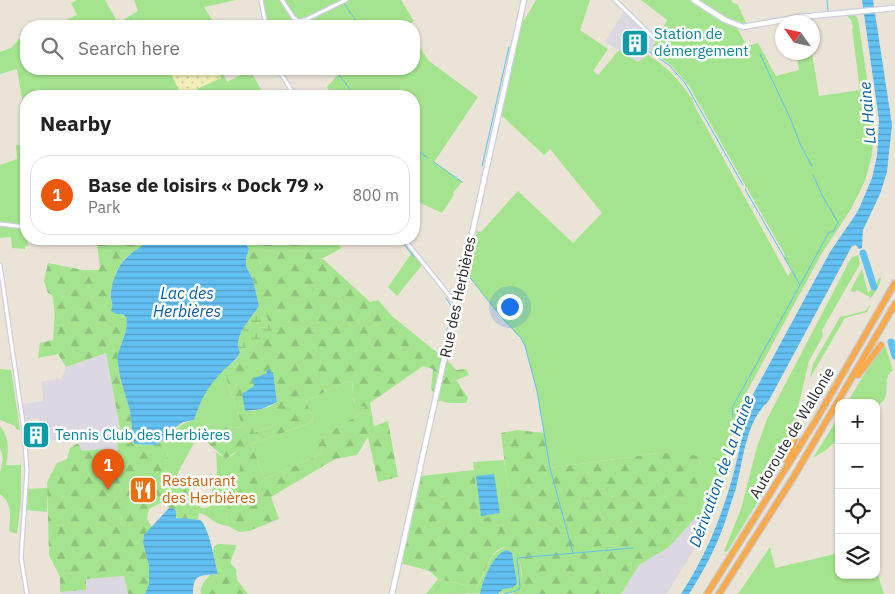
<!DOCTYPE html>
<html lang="en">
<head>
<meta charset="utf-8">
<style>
  :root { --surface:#fff; --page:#f6f6f6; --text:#222; --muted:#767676; --line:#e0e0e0; --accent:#ea580c }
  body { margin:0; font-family:"IBM Plex Sans",sans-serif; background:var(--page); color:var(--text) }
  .controls { position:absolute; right:15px; bottom:15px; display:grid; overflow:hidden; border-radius:10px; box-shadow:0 1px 4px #0004 }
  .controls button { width:45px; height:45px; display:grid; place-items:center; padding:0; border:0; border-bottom:1px solid var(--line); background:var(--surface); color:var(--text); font:25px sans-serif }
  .compass { position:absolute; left:775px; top:15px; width:45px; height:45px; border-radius:50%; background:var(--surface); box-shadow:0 1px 4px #0004; rotate:304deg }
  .you { position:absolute; left:509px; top:306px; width:18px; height:18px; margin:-12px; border:4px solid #fff; border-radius:50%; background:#1a73e8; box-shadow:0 0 0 8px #1a73e833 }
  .badge { display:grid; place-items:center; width:32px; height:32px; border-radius:50%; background:var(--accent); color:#fff; font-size:16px; font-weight:700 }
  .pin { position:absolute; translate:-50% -41px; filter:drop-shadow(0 1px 2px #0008) }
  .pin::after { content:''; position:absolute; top:26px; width:18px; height:15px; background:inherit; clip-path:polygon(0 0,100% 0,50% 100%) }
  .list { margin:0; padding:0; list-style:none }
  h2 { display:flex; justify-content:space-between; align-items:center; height:65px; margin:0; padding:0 20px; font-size:21px }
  h2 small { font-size:16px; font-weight:400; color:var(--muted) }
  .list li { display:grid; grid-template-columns:32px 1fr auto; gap:15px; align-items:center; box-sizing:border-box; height:80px; margin:0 10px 10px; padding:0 10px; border:1px solid var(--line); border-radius:20px }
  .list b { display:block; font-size:19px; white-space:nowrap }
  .list p { margin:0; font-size:16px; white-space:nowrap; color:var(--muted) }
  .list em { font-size:16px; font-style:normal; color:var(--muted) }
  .icon { flex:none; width:28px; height:28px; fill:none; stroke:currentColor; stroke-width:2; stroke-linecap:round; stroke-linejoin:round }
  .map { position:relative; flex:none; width:895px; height:594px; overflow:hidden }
  .search { position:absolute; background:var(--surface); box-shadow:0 1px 4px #0004; left:20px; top:20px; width:400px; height:55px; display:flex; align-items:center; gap:12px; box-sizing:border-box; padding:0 18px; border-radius:20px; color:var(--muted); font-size:19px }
  .panel { position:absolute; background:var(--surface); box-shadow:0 1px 4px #0004; left:20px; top:90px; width:400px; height:155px; border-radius:20px }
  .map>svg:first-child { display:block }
  .industrial { fill:#dcd8e2 }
  .grass { fill:#a5e48f }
  .forest { fill:url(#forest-firs); fill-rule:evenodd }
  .wetland { fill:url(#wetland-marsh) }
  .sand { fill:url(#sand-dots) }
  .water { fill:url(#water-rules) }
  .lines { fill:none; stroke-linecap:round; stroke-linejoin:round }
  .stream { stroke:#63c0f3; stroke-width:1 }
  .river { stroke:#63c0f3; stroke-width:7 }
  .street-casing { stroke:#cccee1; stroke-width:5.5 }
  .secondary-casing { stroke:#cccee1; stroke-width:7 }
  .highway-casing { stroke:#c7c7c7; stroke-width:8 }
  .street { stroke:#fff; stroke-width:3 }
  .secondary { stroke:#fff; stroke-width:4.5 }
  .highway { stroke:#ffaa4d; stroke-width:5.5 }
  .labels { text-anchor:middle; stroke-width:5; stroke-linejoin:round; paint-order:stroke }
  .culture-label { font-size:15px; fill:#0d838f; stroke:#fff; text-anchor:start }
  .street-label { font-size:15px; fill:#262626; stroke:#fff }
  .food-label { font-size:15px; fill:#c56008; stroke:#fff; text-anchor:start }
  .water-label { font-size:16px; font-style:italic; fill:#075a99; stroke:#fff }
</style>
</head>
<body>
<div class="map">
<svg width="895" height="594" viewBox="0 0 895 594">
  <defs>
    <pattern id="forest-firs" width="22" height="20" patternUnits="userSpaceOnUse" patternTransform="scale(1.25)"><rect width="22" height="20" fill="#a5e48f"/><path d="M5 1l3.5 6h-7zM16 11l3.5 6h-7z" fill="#8ec37b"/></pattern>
    <pattern id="wetland-marsh" width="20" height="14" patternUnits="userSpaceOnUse" patternTransform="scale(1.25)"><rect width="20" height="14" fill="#a5e48f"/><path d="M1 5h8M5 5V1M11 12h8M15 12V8" fill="none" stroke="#8ec37b"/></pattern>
    <pattern id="sand-dots" width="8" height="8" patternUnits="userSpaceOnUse" patternTransform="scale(1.25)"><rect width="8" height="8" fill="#f2eeb7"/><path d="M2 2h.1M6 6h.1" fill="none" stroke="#cfcc9d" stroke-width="1.8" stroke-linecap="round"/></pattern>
    <pattern id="water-rules" width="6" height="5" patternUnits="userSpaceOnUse" patternTransform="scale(1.25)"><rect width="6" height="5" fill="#63c0f3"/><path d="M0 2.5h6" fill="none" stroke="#519cc5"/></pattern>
  </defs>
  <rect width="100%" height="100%" fill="#eae4d7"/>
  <path class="industrial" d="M 625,10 L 655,39 L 653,42 L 655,44 L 648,55 L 638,62 L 605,42 Z
    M 106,353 L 121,434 L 117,437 L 118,455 L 109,459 L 82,451 L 79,444 L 76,441 L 66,442 L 65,439 L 46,441 L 45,424 L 40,425 L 39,418 L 29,419 L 29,421 L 22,417 L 20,405 L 43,401 L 41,382 L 62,378 L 66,367 Z
    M 696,517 L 706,522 L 697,544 L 667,594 L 621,594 L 639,565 L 669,547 Z
    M 124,576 L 128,594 L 61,594 L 60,592 L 86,590 L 86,579 Z"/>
  <path class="grass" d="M 77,0 L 105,0 L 118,23 L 138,11 L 134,0 L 236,0 L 204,7 L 216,26 L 52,26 L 77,15 L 71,3 Z
    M 263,0 L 280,0 L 291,17 L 298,22 L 350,0 L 401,0 L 414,21 L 408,26 L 268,26 Z
    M 283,0 L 343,0 L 301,20 L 297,19 Z
    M 536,0 L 590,0 L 580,30 L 608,49 L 593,71 L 598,75 L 619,50 L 638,62 L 648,55 C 669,68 681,82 694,102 L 693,103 L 788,276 L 792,270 L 784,257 L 785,255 L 689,86 L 670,64 L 651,51 L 667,20 L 641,0 L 690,0 L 725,22 L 737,28 L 747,46 L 758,43 L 776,76 L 799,70 L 796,53 L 812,53 L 819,96 L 860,90 L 852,29 L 853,28 L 852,22 L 847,15 L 855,15 L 858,19 L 874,124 L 872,155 L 865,181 L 851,209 L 822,253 L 744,397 L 734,425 L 720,481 L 706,522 L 696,517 L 669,547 L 677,528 L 684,521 L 684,453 L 684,458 L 679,458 L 660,453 L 550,468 L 537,391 L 525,346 L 521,338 L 502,318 L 468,275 L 477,231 L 481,232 L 518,191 L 573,243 L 602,213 L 550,149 L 544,155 L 501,115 L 521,21 L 525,19 Z
    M 697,0 L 731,0 L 732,2 L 738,5 L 747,25 L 729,20 Z
    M 26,32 L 26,69 L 221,69 L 227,82 L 250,70 L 265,96 L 161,96 L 156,92 L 144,96 L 26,96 L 26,123 L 17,69 L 0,74 L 0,52 L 11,48 Z
    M 414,39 L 429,61 L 478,97 L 434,162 L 462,182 L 453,193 L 454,195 L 442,213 L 414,200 L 414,96 L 333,96 L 327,87 L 338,75 L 334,69 L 414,69 Z
    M 26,141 L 25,182 L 20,184 L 23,227 L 0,224 L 0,165 L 17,159 L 16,145 L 21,145 Z
    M 0,226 L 26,228 L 28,246 L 25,246 L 25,249 L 12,248 L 11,237 L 0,238 Z
    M 298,239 L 334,239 L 341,248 C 315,264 317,262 298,239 Z
    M 398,239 L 402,239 L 422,265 L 397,296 L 388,287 L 411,254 L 403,243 Z
    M 858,255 L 860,264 L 822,330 L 823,336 L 809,361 L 791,438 L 784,459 L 727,552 L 724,551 L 741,509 L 757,447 L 767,419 L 851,258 Z
    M 862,269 L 868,293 L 877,283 L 878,279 L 881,277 C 881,284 874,296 869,299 L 870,297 L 857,290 L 855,292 L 850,291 Z
    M 871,304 L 867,312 L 845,318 L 810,378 L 813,364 L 840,317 L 865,311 Z
    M 885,345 L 893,370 C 883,377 889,388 885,398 C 883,402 879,404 876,407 L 876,403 L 847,403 L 874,358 Z
    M 236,360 L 224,376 L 226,377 L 243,428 L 204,424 L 174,480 L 166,491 L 163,489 L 166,475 L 165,464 L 168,458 L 167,450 L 161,442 C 174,432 178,424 194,420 C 203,394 213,376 236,360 Z
    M 0,369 L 11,370 L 20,430 L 16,429 L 15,426 L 0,420 Z
    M 348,381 L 352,382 L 354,402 L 366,406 L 363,412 L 315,442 L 321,454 L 265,479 L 251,444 L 310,423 L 313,419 L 306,401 Z
    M 277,402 L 277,424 L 254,433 L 245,411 C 256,411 268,409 277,402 Z
    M 839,416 L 839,438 L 826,450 L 813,458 Z
    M 0,426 C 9,436 9,452 6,465 L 21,465 L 21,500 L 17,534 L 9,531 C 10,517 13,504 0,494 L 0,473 L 3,459 L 0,447 Z
    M 243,445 L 238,485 L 226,513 L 228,526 C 211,524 212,516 199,513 C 194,507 194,504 197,497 L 200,499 L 199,505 L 201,508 L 207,508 L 213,504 L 210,499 L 217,472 L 216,452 L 226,459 L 233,455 Z
    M 504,460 L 512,515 L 480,519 L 473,462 Z
    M 47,488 L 47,512 L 26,510 L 27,489 Z
    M 508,546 L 514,547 L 519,556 L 523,588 L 519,593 L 426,594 L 438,579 L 469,586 L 471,593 C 488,582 481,555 508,546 Z
    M 770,547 L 775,568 L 839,553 L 839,575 L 876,575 L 876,569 L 884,594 L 738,594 Z"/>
  <path class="forest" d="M 96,239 L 153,239 L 125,258 L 116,272 L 110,295 L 116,314 L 123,314 L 127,318 L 126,330 L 117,357 L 120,377 L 130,411 L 134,444 L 156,445 L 161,442 L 167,450 L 168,458 L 165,464 L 166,475 L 163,489 L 166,491 L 174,480 L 179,478 L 187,484 L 193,495 L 197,497 L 195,507 L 199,513 L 198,519 L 184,520 L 176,517 L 173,508 L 169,508 L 166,500 L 149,509 L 147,519 L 152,527 L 144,535 L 143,543 L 149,566 L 149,584 L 145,594 L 128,594 L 124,576 L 86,579 L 86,590 L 60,592 L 60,577 L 49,555 L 47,482 L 57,463 L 67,459 L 70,448 L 76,444 L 79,444 L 82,451 L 103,449 L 109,459 L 118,455 L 117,437 L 121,434 L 106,353 L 66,367 L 58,354 L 38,358 L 40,343 L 53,340 C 54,325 56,310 52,295 L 48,293 L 44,281 L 48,263 L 83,270 L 99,270 L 100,267 Z
    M 243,239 L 298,239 C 305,247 311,259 323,259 L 370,302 L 378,300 L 392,316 L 451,364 L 456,370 L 466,369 L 469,375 L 456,380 L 468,398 L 466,403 L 450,403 L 435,400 L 436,395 L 431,389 L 433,369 L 423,366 L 370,403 L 374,426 L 388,421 L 398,477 L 378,482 L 368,437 L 357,455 L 335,459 L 271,497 L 279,519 L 249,531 L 239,532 L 228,526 L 226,513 L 238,485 L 242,447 L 226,459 L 207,442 L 201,431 L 204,424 L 243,428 L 226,377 L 223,376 L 236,360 L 240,352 L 273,330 L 265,314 L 259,306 L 253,280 L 246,266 L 246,259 L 249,249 ZM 273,372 L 277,402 L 277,424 L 254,433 L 250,418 L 245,411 L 254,385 L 253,379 ZM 348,381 L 352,382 C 354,391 352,399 357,407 L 365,406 L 363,412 L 314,442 L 321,454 L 265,479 L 251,444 L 310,423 L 313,419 L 306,401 Z
    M 517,430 L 545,433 L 550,468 L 660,453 L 677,453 L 679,458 L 684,458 L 684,453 L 706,458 L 684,521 L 677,528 L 669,547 L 639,565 L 621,594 L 511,594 L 519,593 C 526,583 520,557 514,547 C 486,541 486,583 471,594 L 469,586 L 438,579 L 430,571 L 401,563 L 421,476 L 474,470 L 480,518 L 511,515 L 501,433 Z
    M 218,544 L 236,545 C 236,552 230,558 231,564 L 236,569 L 237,580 L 248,594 L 201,594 C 199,586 205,581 210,575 L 218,574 L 213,552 L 214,547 Z"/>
  <path class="wetland" d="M 259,306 L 265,314 L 273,330 L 240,352 C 232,336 251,319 259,306 Z"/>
  <path class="sand" d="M 181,69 L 217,69 L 221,78 L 182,96 L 171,74 Z"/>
  <path class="water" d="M 862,0 L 873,0 L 892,125 L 887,172 L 880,194 L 863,230 L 862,248 L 859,249 L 856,245 L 852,246 L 768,402 C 746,420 743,462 736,488 C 732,500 728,513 724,525 C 715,550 703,572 689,594 L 681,594 C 705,557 720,521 732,479 C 739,454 743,429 751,404 L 751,398 L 830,252 L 858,211 L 872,178 L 877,156 L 879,120 Z
    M 153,239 L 243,239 L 249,249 L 246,259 L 246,266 L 253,280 L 259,306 C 251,319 232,336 240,352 C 236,362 229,364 222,372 C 206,389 202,398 194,420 L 183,422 L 176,427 L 172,434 L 156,445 L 134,444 L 130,411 L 120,377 L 117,357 L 126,330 L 127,318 L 123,314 L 116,314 L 111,311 C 115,301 109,301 111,292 C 116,262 128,254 153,239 Z
    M 267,369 L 270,369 L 271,372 L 273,372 L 277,402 L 262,409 L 245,411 L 242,394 L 254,386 L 252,379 L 267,373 Z
    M 494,474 L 500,513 L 481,516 L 476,476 Z
    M 169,508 L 173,508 L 176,511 L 176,518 C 182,519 198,519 200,520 C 209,526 215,563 218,574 C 200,576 193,573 193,594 L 145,594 L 149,584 L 149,566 L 143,543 L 144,535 Z
    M 507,550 L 512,553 L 517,583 C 514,589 509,588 503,589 L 498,594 L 480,594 C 483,581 492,554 507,550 Z"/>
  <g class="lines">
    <path class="stream" d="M 827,0 L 828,11
      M 344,3 L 357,22
      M 644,48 L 669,65 L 685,83 L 743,185
      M 760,54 L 791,120 L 801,146 L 812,166
      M 334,69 L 350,89
      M 353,93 L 355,96
      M 414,148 L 428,158
      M 434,162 L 462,182
      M 482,166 L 509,47
      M 400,239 L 414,257
      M 468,275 L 502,318 L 521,338 L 525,346 L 537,391 L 550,468 L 573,553
      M 800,285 L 829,232 L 833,232 L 838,222 L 823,197 L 813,175
      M 440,363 L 452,307 L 446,298
      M 733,417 L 732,408 L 800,285 L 745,189
      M 504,594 L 519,590 L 520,587 L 517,558 L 633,548"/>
    <path class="river" d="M 863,253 L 874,287
      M 891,342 L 895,356"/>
    <g class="street-casing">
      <path id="street" d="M 261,0 L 266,26
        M 282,0 L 293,17 L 298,21 L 305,20 L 346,0
        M 615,0 L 655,39
        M 278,69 L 295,96
        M 0,224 L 26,227
        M 404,239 L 456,304
        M 0,265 L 24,430 L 27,470 L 21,558 L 27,594"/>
    </g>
    <g class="secondary-casing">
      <path id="secondary" d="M 694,0 L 725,20 L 743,27 L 800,17 L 895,8
        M 392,594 L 524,0"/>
    </g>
    <g class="highway-casing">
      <path id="highway" d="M 858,375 L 881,345
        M 787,461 L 795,439
        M 707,594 L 816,420 L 895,283
        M 719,594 L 793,478 L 895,304"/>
    </g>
    <use href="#street" class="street"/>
    <use href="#secondary" class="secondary"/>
    <use href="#highway" class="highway"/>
  </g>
  <defs>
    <g id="building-square" transform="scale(1.4375)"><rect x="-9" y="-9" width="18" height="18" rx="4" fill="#0f9aa8" stroke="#fff"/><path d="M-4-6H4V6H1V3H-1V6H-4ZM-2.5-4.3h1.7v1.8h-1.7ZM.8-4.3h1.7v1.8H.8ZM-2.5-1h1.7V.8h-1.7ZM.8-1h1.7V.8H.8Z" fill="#fff"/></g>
    <g id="restaurant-square" transform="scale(1.4375)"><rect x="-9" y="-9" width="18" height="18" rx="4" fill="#e8710a" stroke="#fff"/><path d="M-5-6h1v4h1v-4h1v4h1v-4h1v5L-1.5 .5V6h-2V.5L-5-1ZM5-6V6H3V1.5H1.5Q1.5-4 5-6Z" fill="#fff"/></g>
  </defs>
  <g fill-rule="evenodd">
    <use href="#building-square" x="635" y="43"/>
    <use href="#building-square" x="36" y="435"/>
    <use href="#restaurant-square" x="143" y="490"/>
  </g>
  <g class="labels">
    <g class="culture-label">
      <text x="654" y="39">Station de<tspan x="654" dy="17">démergement</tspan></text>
      <text x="55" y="440">Tennis Club des Herbières</text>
    </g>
    <g class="street-label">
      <text transform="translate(458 297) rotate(-78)" y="5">Rue des Herbières</text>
      <text transform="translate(792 433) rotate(-59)" y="5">Autoroute de Wallonie</text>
    </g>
    <g class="food-label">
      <text x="162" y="486">Restaurant<tspan x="162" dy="17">des Herbières</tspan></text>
    </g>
    <g class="water-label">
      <text transform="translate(867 113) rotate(-95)" y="6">La Haine</text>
      <text x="187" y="299">Lac des<tspan x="187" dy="18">Herbières</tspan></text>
      <text transform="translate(721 471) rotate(-70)" y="6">Dérivation de La Haine</text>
    </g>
  </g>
</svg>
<div class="controls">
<button>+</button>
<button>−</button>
<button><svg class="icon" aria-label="locate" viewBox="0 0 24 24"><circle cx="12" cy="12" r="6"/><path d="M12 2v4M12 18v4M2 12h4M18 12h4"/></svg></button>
<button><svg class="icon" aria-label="layers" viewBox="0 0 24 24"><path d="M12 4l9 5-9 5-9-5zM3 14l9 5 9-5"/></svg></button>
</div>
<svg class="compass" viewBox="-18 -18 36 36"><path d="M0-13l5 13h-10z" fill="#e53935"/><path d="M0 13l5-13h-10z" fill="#767676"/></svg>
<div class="you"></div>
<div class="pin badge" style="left:108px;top:490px">1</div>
<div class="search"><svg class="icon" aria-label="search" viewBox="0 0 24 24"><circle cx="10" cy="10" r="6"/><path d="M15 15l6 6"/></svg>Search here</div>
<section class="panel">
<h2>Nearby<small></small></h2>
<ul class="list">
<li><span class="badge">1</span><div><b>Base de loisirs « Dock 79 »</b><p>Park</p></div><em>800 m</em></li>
</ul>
</section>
</div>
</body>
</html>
